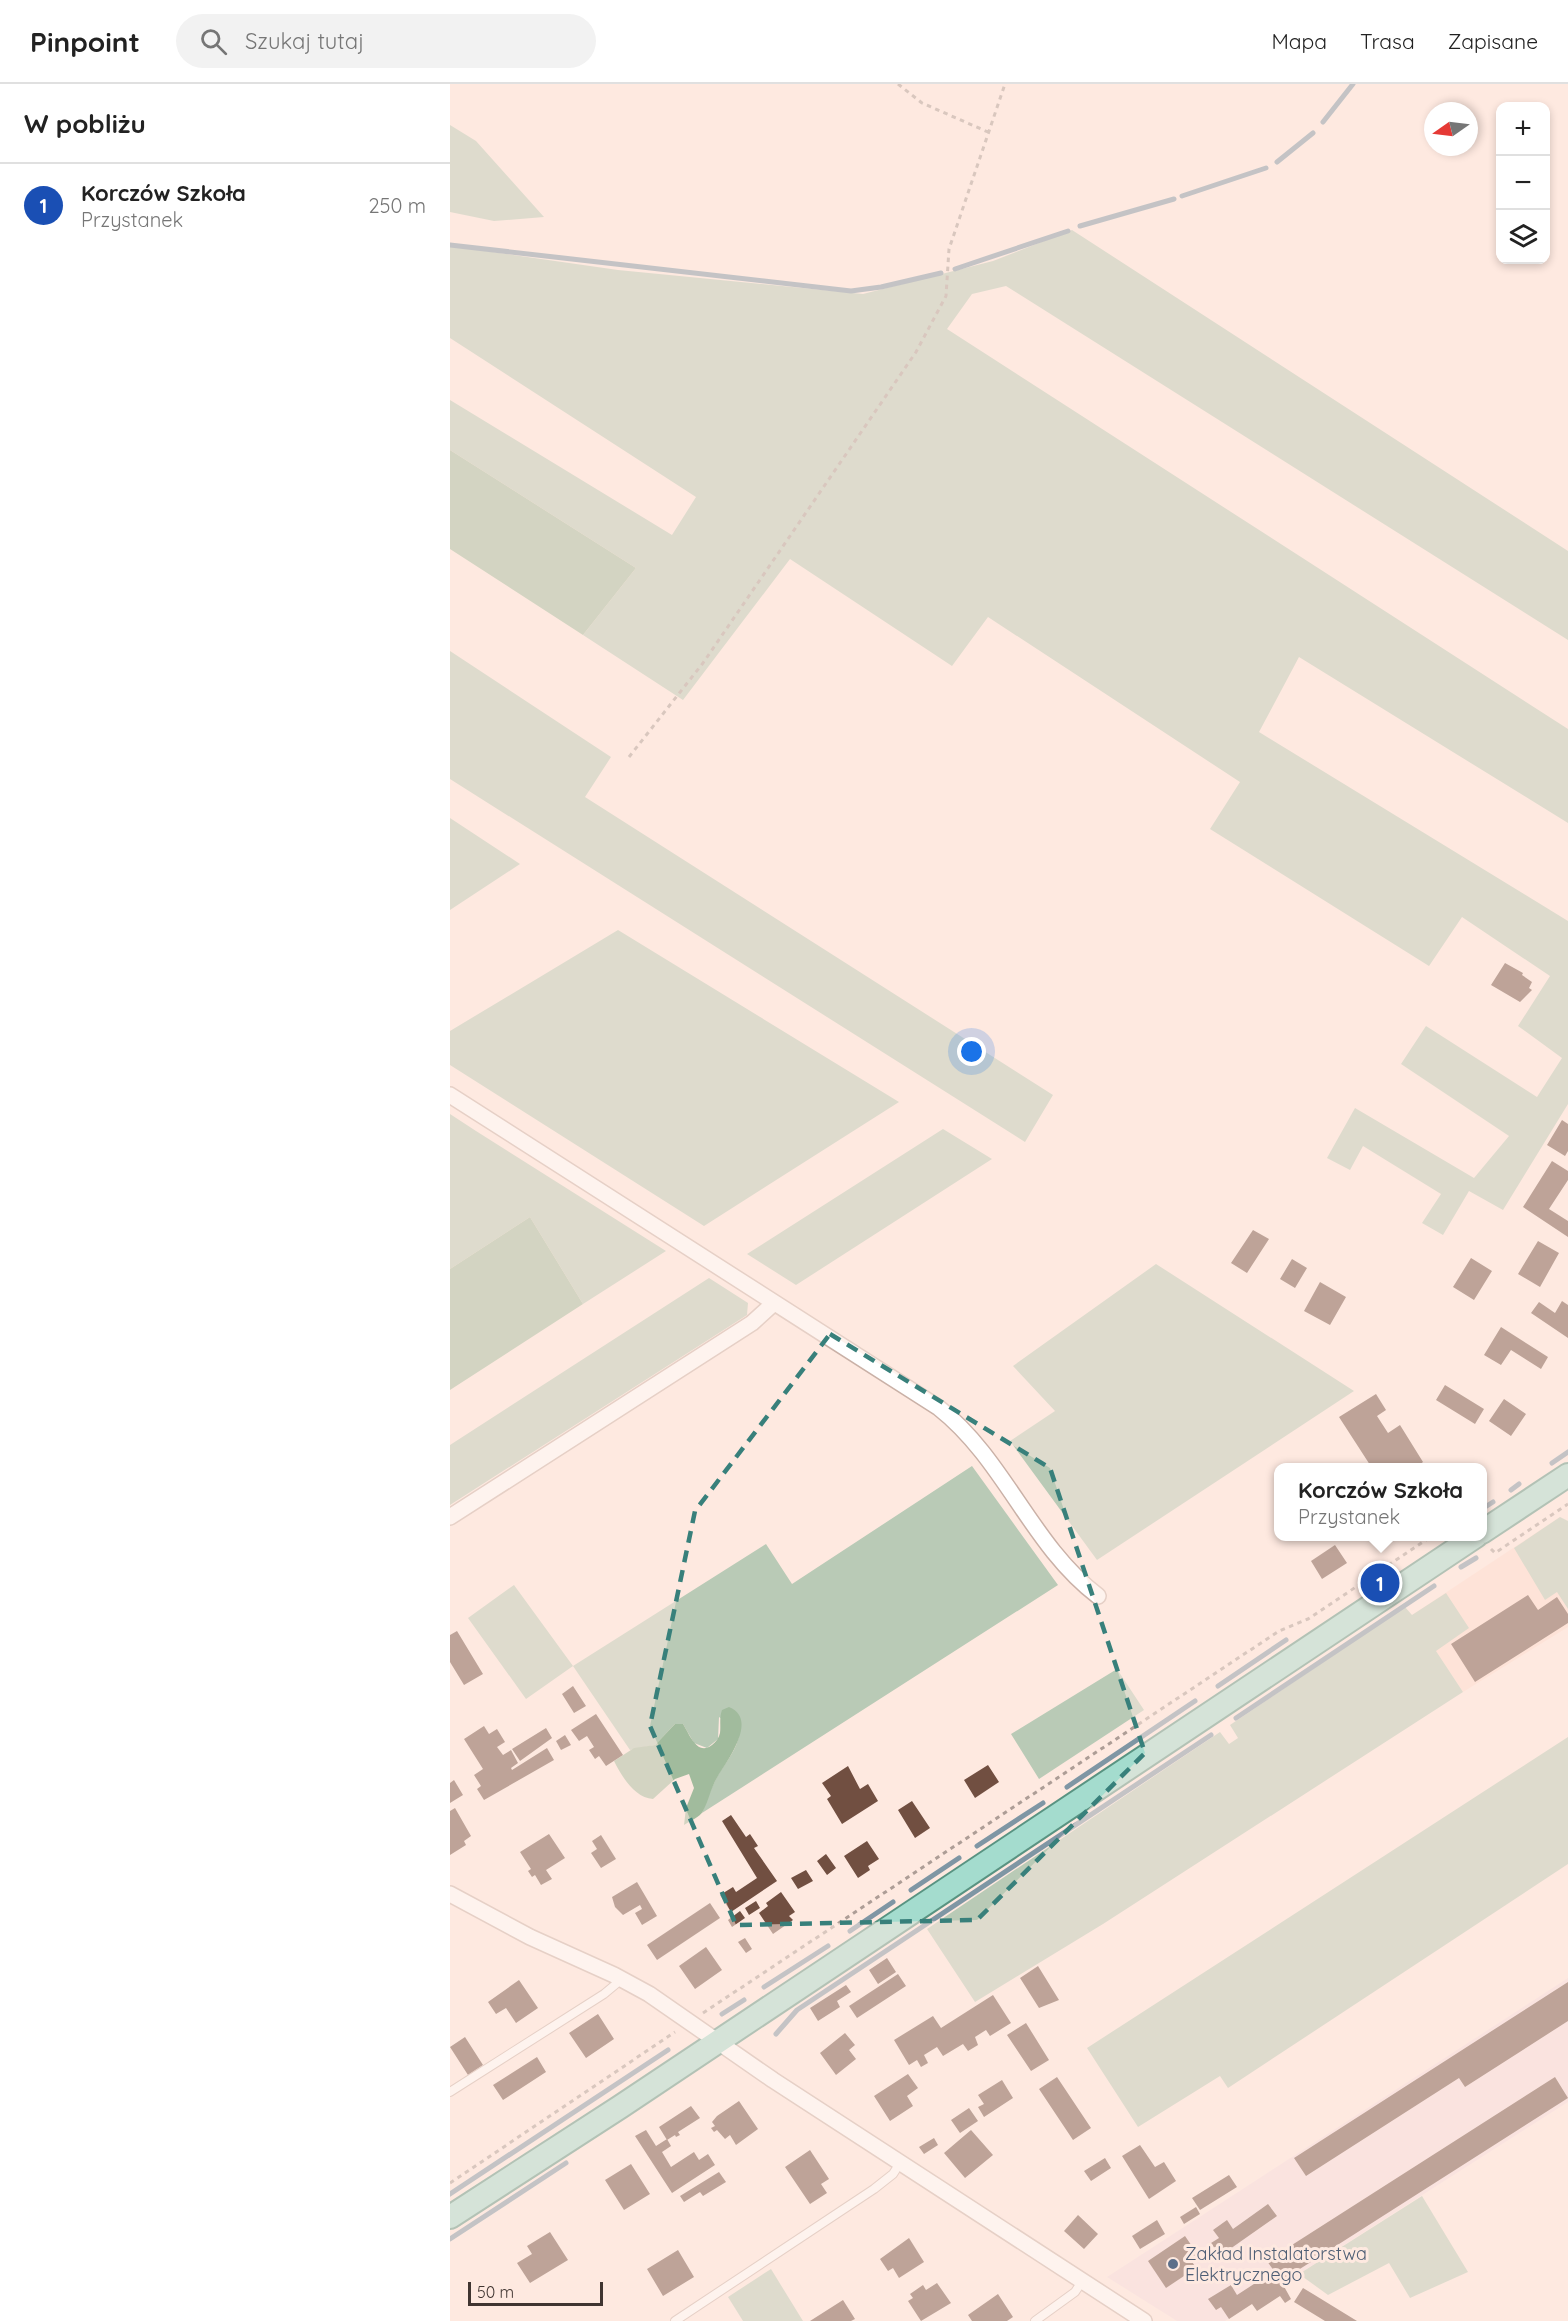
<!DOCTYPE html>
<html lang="pl">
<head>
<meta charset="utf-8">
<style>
  :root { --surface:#fff; --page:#f2f2f2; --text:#222; --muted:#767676; --line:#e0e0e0; --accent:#111827 }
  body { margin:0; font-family:Quicksand,sans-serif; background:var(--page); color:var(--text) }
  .controls { position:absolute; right:18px; top:18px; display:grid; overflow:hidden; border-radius:12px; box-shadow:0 3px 9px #0003 }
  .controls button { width:54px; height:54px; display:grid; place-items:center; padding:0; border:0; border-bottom:2px solid var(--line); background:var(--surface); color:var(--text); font:30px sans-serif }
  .compass { position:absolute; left:974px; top:18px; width:54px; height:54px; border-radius:50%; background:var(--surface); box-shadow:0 3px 9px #0003; rotate:256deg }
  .scale { position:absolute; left:18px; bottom:15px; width:135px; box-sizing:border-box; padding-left:6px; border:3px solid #403531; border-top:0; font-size:16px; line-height:21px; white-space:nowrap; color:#403531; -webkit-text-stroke:4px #fee9e0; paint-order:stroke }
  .you { position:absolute; left:522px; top:968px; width:21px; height:21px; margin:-15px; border:4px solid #fff; border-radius:50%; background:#1a73e8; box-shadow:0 0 0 9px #1a73e833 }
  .badge { display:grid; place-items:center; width:39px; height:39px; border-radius:50%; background:var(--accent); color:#fff; font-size:20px; font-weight:700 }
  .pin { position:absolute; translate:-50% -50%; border:3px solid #fff; box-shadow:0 2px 6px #0006 }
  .popup { position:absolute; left:824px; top:1379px; width:213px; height:78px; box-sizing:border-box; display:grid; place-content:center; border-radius:12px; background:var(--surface); filter:drop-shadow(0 2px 4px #0005); font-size:20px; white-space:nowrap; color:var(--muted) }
  .popup b { font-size:22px; color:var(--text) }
  .popup::after { content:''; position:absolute; left:50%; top:100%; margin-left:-12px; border:12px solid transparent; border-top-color:var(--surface) }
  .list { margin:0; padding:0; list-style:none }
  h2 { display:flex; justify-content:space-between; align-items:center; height:78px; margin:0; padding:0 24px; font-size:26px }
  h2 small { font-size:20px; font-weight:400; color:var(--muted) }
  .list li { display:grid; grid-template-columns:39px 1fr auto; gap:18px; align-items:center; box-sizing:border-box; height:84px; padding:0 24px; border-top:2px solid var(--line) }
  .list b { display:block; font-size:22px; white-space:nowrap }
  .list p { margin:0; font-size:20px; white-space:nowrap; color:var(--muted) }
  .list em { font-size:20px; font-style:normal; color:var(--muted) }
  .icon { flex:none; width:33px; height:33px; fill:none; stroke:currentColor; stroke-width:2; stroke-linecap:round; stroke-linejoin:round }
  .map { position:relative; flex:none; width:1118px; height:2237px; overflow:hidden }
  header { display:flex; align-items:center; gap:36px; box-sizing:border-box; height:84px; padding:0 30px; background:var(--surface); border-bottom:2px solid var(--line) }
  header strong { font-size:28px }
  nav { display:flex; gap:33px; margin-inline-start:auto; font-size:21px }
  .search { width:420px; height:54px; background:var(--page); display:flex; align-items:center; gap:15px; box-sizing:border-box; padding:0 21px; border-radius:33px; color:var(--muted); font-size:22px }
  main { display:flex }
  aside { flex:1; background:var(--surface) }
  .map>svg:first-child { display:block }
  .industrial { fill:#f7dcde }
  .built { fill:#ffdcce }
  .green { fill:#b9cab6 }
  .forest { fill:#a1bb9d }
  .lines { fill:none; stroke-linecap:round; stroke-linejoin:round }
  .stream { stroke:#7f96a4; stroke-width:5 }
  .building { fill:#714f41 }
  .service-casing { stroke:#cab1a7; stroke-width:10 }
  .minor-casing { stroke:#cab1a7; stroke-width:18 }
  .primary-casing { stroke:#599382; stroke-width:26 }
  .path { stroke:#ad9d96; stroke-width:3; stroke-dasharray:4.5 4.5; stroke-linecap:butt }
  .service { stroke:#fff; stroke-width:8 }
  .minor { stroke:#fff; stroke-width:15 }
  .primary { stroke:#a4dcce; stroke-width:22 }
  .marked { fill:none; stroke:#38807b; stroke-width:4.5; stroke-dasharray:12 8; stroke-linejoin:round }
  .service-dot { fill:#5c6f8a; stroke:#fee9e0; stroke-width:2 }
  .labels { text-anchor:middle; stroke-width:6; stroke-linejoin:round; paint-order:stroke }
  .service-label { font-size:18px; fill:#4e5e75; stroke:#fee9e0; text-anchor:start }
</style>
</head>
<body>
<header>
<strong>Pinpoint</strong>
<div class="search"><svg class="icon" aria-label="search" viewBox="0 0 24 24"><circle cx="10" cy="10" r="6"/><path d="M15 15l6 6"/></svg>Szukaj tutaj</div>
<nav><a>Mapa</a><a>Trasa</a><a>Zapisane</a></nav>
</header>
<main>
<aside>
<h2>W pobliżu<small></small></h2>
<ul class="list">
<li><span class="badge" style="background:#1a4fb4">1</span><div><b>Korczów Szkoła</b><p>Przystanek</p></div><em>250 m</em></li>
</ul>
</aside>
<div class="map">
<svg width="1118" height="2237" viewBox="0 0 1118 2237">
  <rect width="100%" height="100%" fill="#fee9e0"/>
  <path class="industrial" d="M 1118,1894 L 1118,2018 L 775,2237 L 727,2237 L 657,2193 Z"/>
  <path class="built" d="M 1110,1433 L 1118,1445 L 1118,1543 L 1013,1608 L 962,1531 Z"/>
  <path class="green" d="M 0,41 L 26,57 L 94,133 L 44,137 L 0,128 Z
    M 622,146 L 1118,467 L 1118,556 L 556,202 L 522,210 L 497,245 L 1118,645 L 1118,739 L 849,573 L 809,648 L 1118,837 L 1118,1020 L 1053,1126 L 1019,1107 L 993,1151 L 972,1139 L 991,1110 L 913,1062 L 900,1086 L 877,1074 L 905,1024 L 1024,1094 L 1059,1052 L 951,980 L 976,942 L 1087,1013 L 1112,974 L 1068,942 L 1100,892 L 1012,833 L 979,882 L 760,745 L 790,698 L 538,533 L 502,582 L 340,475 L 233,616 L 133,551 L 186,484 L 0,366 L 0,316 L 222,451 L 246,413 L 0,254 L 0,162 L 168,186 L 413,210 L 543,177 Z
    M 0,567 L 161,673 L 135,713 L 603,1011 L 575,1058 L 0,695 Z
    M 0,734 L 70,780 L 0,826 Z
    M 168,846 L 449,1018 L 254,1142 L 0,981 L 0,947 Z
    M 0,1030 L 26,1047 L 216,1167 L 133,1220 L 80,1133 L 0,1185 Z
    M 493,1045 L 542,1075 L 346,1201 L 297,1170 Z
    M 706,1180 L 904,1307 L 647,1476 L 560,1357 L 605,1327 L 563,1282 Z
    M 259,1194 L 298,1219 L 297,1231 L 0,1421 L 0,1361 Z
    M 522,1382 L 608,1501 L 252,1729 C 256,1718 261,1704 267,1693 C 276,1677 287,1667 290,1647 L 269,1633 L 268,1655 L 257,1664 L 244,1659 L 233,1640 L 225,1640 L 205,1661 L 180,1666 L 123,1582 L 76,1615 L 18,1534 L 64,1501 L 123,1582 L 316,1460 L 342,1500 Z
    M 1110,1433 L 1118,1437 L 1118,1525 L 1107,1508 L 1095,1516 L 1064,1464 Z
    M 996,1509 L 1019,1544 L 986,1567 L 1013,1608 L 653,1840 L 525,1918 L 477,1845 L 770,1648 L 779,1660 L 788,1654 L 780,1641 L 955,1523 L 962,1531 Z
    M 667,1585 L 694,1626 L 589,1695 L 561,1650 Z
    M 1118,1653 L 1118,1780 L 778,2004 L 770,1992 L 688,2043 L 637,1964 Z
    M 972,2112 L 1018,2188 L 960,2214 L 939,2179 L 878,2211 L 849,2190 Z
    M 321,2185 L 353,2237 L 293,2237 L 278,2213 Z"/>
  <path class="forest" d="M 0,366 L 186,484 L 133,551 L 0,465 Z
    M 80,1133 L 133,1220 L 0,1306 L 0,1185 Z
    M 279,1623 C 309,1635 277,1677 268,1692 C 261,1703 259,1716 253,1727 C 250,1733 240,1737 234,1741 L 236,1724 L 244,1704 L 239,1690 L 225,1695 L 203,1715 C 185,1714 172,1693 164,1677 L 184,1664 L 205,1661 L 225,1640 L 233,1640 C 239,1649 247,1673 262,1661 C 266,1658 269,1654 270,1649 C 271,1641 269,1634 272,1626 Z"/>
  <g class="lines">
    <path class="stream" d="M 873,38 L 903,0
      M 827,78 L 863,49
      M 732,112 L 816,84
      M 630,142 L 724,115
      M 0,161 L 401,207 L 431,203 L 491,189
      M 505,185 L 618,147
      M 1102,1379 L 1118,1368
      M 1061,1406 L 1069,1400
      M 1032,1425 L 1043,1418
      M 1011,1483 L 1026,1474
      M 768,1602 L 836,1556
      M 786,1634 L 984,1502
      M 617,1703 L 745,1617
      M 527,1762 L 593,1719
      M 461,1806 L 509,1774
      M 400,1847 L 443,1818
      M 314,1903 L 378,1862
      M 272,1930 L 294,1916
      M 326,1950 L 347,1926 L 761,1651
      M 0,2110 L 218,1966
      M 0,2155 L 116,2079"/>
  </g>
  <path class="building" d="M 1055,879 L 1073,889 L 1072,891 L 1082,898 L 1079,904 L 1082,906 L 1070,918 L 1041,901 Z
    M 1112,1036 L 1118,1040 L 1118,1067 L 1115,1072 L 1097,1061 Z
    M 1102,1077 L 1118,1087 L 1118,1096 L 1099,1125 L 1118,1137 L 1118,1153 L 1073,1123 Z
    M 803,1146 L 819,1155 L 797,1189 L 781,1179 Z
    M 1088,1157 L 1109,1169 L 1090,1203 L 1068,1190 Z
    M 1021,1174 L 1042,1187 L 1024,1216 L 1003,1203 Z
    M 842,1175 L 857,1184 L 845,1204 L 830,1195 Z
    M 870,1198 L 896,1213 L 880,1241 L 854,1227 Z
    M 1112,1217 L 1118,1221 L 1118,1254 L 1081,1229 L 1089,1218 L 1105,1229 Z
    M 1051,1243 L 1098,1273 L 1091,1285 L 1061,1266 L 1051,1281 L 1034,1271 Z
    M 995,1301 L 1034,1325 L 1025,1340 L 986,1316 Z
    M 926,1310 L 936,1326 L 927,1332 L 938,1349 L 950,1341 L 973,1378 L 965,1384 L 922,1384 L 889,1333 Z
    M 1054,1315 L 1076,1330 L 1061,1352 L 1039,1337 Z
    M 885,1461 L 897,1479 L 872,1495 L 861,1477 Z
    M 1078,1511 L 1088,1526 L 1107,1513 L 1118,1530 L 1118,1539 L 1025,1598 L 1001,1560 Z
    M 7,1547 L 33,1590 L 14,1601 L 0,1578 L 0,1551 Z
    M 123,1602 L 136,1622 L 124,1629 L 112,1610 Z
    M 146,1630 L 173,1671 L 156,1682 L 149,1672 L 145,1675 L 139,1666 L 144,1663 L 137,1652 L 129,1657 L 121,1646 Z
    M 34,1642 L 39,1650 L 47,1645 L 55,1658 L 47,1663 L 53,1671 L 61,1666 L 68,1679 L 61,1684 L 62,1686 L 97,1664 L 104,1676 L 34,1716 L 27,1705 L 31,1702 L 24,1691 L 33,1685 L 14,1655 Z
    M 96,1644 L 102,1654 L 70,1677 L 62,1665 Z
    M 115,1651 L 121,1661 L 111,1666 L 106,1657 Z
    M 538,1681 L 549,1698 L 525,1714 L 514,1696 Z
    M 398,1682 L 410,1705 L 418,1700 L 428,1717 L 392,1740 L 377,1715 L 381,1712 L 372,1699 Z
    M 4,1696 L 13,1711 L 0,1719 L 0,1699 Z
    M 462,1717 L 480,1744 L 465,1754 L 448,1726 Z
    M 5,1724 L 21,1752 L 14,1757 L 16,1761 L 0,1771 L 0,1727 Z
    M 281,1731 L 296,1753 L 300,1750 L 308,1762 L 304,1764 L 327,1797 L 281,1828 L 270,1811 L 283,1803 L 286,1808 L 307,1794 L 272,1737 Z
    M 99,1750 L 115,1774 L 96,1786 L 102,1795 L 91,1801 L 85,1791 L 82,1793 L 78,1787 L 81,1785 L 70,1768 Z
    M 151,1751 L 166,1775 L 151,1784 L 141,1769 L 147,1765 L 142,1757 Z
    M 417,1757 L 429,1775 L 418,1782 L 420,1786 L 408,1794 L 394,1772 Z
    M 376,1770 L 386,1784 L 377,1791 L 367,1777 Z
    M 356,1786 L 363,1797 L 348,1805 L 341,1794 Z
    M 187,1798 L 207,1832 L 192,1841 L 185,1829 L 192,1825 L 190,1821 L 173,1831 L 165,1823 L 162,1813 Z
    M 331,1808 L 345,1828 L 339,1832 L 343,1836 L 323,1850 L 309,1829 L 318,1822 L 316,1819 Z
    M 306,1817 L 310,1824 L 299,1831 L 295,1824 Z
    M 260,1819 L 270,1834 L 207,1876 L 197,1861 Z
    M 290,1827 L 295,1834 L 282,1843 L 278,1836 Z
    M 295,1854 L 302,1865 L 296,1869 L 288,1858 Z
    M 256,1863 L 272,1886 L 245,1905 L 229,1882 Z
    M 437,1874 L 446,1888 L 428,1900 L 419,1886 Z
    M 588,1882 L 609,1916 L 589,1924 L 570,1894 Z
    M 448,1890 L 456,1902 L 407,1934 L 399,1922 Z
    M 69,1896 L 88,1924 L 66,1939 L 56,1924 L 46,1930 L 38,1918 Z
    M 1118,1898 L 1118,1937 L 1015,2003 L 1009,1994 L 856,2092 L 844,2074 Z
    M 396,1901 L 401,1908 L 387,1917 L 390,1923 L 368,1937 L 360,1924 Z
    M 543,1911 L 561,1939 L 540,1952 L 536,1946 L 525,1953 L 528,1961 L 518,1967 L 513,1960 L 493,1972 L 487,1963 L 474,1971 L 478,1979 L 471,1983 L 467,1976 L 459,1981 L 444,1956 L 483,1932 L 491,1944 Z
    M 148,1930 L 164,1955 L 136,1974 L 119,1949 Z
    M 576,1939 L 599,1976 L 581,1987 L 557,1951 Z
    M 395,1949 L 405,1961 L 399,1966 L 406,1975 L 386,1991 L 370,1969 Z
    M 15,1953 L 33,1981 L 18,1991 L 0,1963 Z
    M 87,1973 L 96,1988 L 53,2016 L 43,2001 Z
    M 458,1990 L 468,2004 L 457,2012 L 463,2022 L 440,2037 L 424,2012 Z
    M 607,1993 L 641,2044 L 623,2056 L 589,2005 Z
    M 1105,1993 L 1118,2014 L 831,2197 L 841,2215 L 835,2219 L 830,2212 L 807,2227 L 802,2220 L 779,2235 L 771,2223 L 766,2226 L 758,2215 L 781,2201 L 787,2211 L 824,2187 L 817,2177 Z
    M 552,1996 L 563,2014 L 534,2033 L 528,2023 L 534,2020 L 528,2011 Z
    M 289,2017 L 308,2045 L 286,2061 L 280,2051 L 275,2055 L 267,2046 L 264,2048 L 261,2044 L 265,2042 L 262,2038 L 267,2032 Z
    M 241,2022 L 250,2034 L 228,2048 L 230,2051 L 226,2053 L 225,2051 L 217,2056 L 209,2043 Z
    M 519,2024 L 528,2037 L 510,2049 L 501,2036 Z
    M 196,2046 L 206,2062 L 217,2055 L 221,2062 L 212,2068 L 221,2083 L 244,2068 L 249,2076 L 258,2070 L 265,2081 L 222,2109 L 185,2052 Z
    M 521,2046 L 543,2071 L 515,2094 L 494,2069 Z
    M 484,2054 L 488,2061 L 474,2070 L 469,2063 Z
    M 690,2061 L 705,2083 L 714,2078 L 726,2097 L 699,2115 L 672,2072 Z
    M 360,2066 L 379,2095 L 371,2100 L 377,2109 L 360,2120 L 335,2083 Z
    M 655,2074 L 661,2084 L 641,2097 L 634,2087 Z
    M 181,2080 L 200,2110 L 174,2126 L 155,2096 Z
    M 269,2088 L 276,2098 L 253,2112 L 250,2108 L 234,2118 L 230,2112 Z
    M 779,2091 L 787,2103 L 750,2126 L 742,2114 Z
    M 818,2120 L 827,2132 L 770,2172 L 761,2159 L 769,2154 L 763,2146 L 777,2136 L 783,2145 Z
    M 746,2123 L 750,2130 L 734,2140 L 730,2133 Z
    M 628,2131 L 648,2150 L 634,2165 L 614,2147 Z
    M 707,2136 L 715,2150 L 690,2165 L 682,2152 Z
    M 100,2148 L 118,2176 L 80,2199 L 67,2179 L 82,2170 L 77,2162 Z
    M 735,2152 L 748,2171 L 741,2176 L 746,2184 L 716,2204 L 698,2177 Z
    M 459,2154 L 474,2178 L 449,2194 L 443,2184 L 438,2187 L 430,2175 Z
    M 228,2166 L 244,2193 L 213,2212 L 197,2185 Z
    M 487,2199 L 501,2219 L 471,2237 L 458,2217 L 463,2214 L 460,2210 L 473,2201 L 476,2206 Z
    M 853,2204 L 863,2210 L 907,2237 L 875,2237 L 844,2218 Z
    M 548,2210 L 563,2233 L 557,2237 L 522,2237 L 518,2231 Z
    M 393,2216 L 405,2235 L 401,2237 L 360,2237 Z"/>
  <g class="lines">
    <g class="service-casing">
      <path id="service" d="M 0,2008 L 154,1910 L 172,1895
        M 225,2237 L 424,2105 L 443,2090 L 450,2079
        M 585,2237 L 625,2208 L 633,2196"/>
    </g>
    <g class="minor-casing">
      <path id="minor" d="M 0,1011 L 489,1324 C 555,1376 581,1461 648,1512
        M 0,1433 L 302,1239 L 324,1219
        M 0,1810 L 80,1853 L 164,1891 L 199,1910 L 323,1996 L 694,2237"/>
    </g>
    <g class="primary-casing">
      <path id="primary" d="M 1032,1448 L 1118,1391
        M 0,2133 L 170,2023 L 1026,1452"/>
    </g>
    <path class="path" d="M 448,0 L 472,19 L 538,48
      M 179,673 L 253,579 L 466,268 L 496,212 L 499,165 L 555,0
      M 1041,1465 L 1045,1469 L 1118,1420
      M 253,1929 L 829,1547 L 858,1535 L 982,1452
      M 0,2099 L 225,1948"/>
    <use href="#service" class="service"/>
    <use href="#minor" class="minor"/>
    <use href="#primary" class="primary"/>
  </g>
  <path d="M0 0H1118V2237H0ZM 380,1250 L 600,1384 L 695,1669 L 527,1836 L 286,1841 L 200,1642 L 245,1427 Z" fill="#fee9e0" fill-opacity=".55" fill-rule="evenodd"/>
  <path class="marked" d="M 380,1250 L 600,1384 L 695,1669 L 527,1836 L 286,1841 L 200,1642 L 245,1427 Z"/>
  <circle class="service-dot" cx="723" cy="2180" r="6"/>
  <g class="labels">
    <g class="service-label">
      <text x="735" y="2176">Zakład Instalatorstwa<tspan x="735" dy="21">Elektrycznego</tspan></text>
    </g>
  </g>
</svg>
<div class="controls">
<button>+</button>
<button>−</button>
<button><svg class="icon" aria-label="layers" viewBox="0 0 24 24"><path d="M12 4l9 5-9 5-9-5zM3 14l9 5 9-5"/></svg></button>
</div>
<svg class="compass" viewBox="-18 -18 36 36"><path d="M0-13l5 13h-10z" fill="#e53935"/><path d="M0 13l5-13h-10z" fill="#767676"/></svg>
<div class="scale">50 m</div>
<div class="you"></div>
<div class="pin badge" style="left:930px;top:1499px;background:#1a4fb4">1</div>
<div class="popup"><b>Korczów Szkoła</b>Przystanek</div>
</div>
</main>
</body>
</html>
